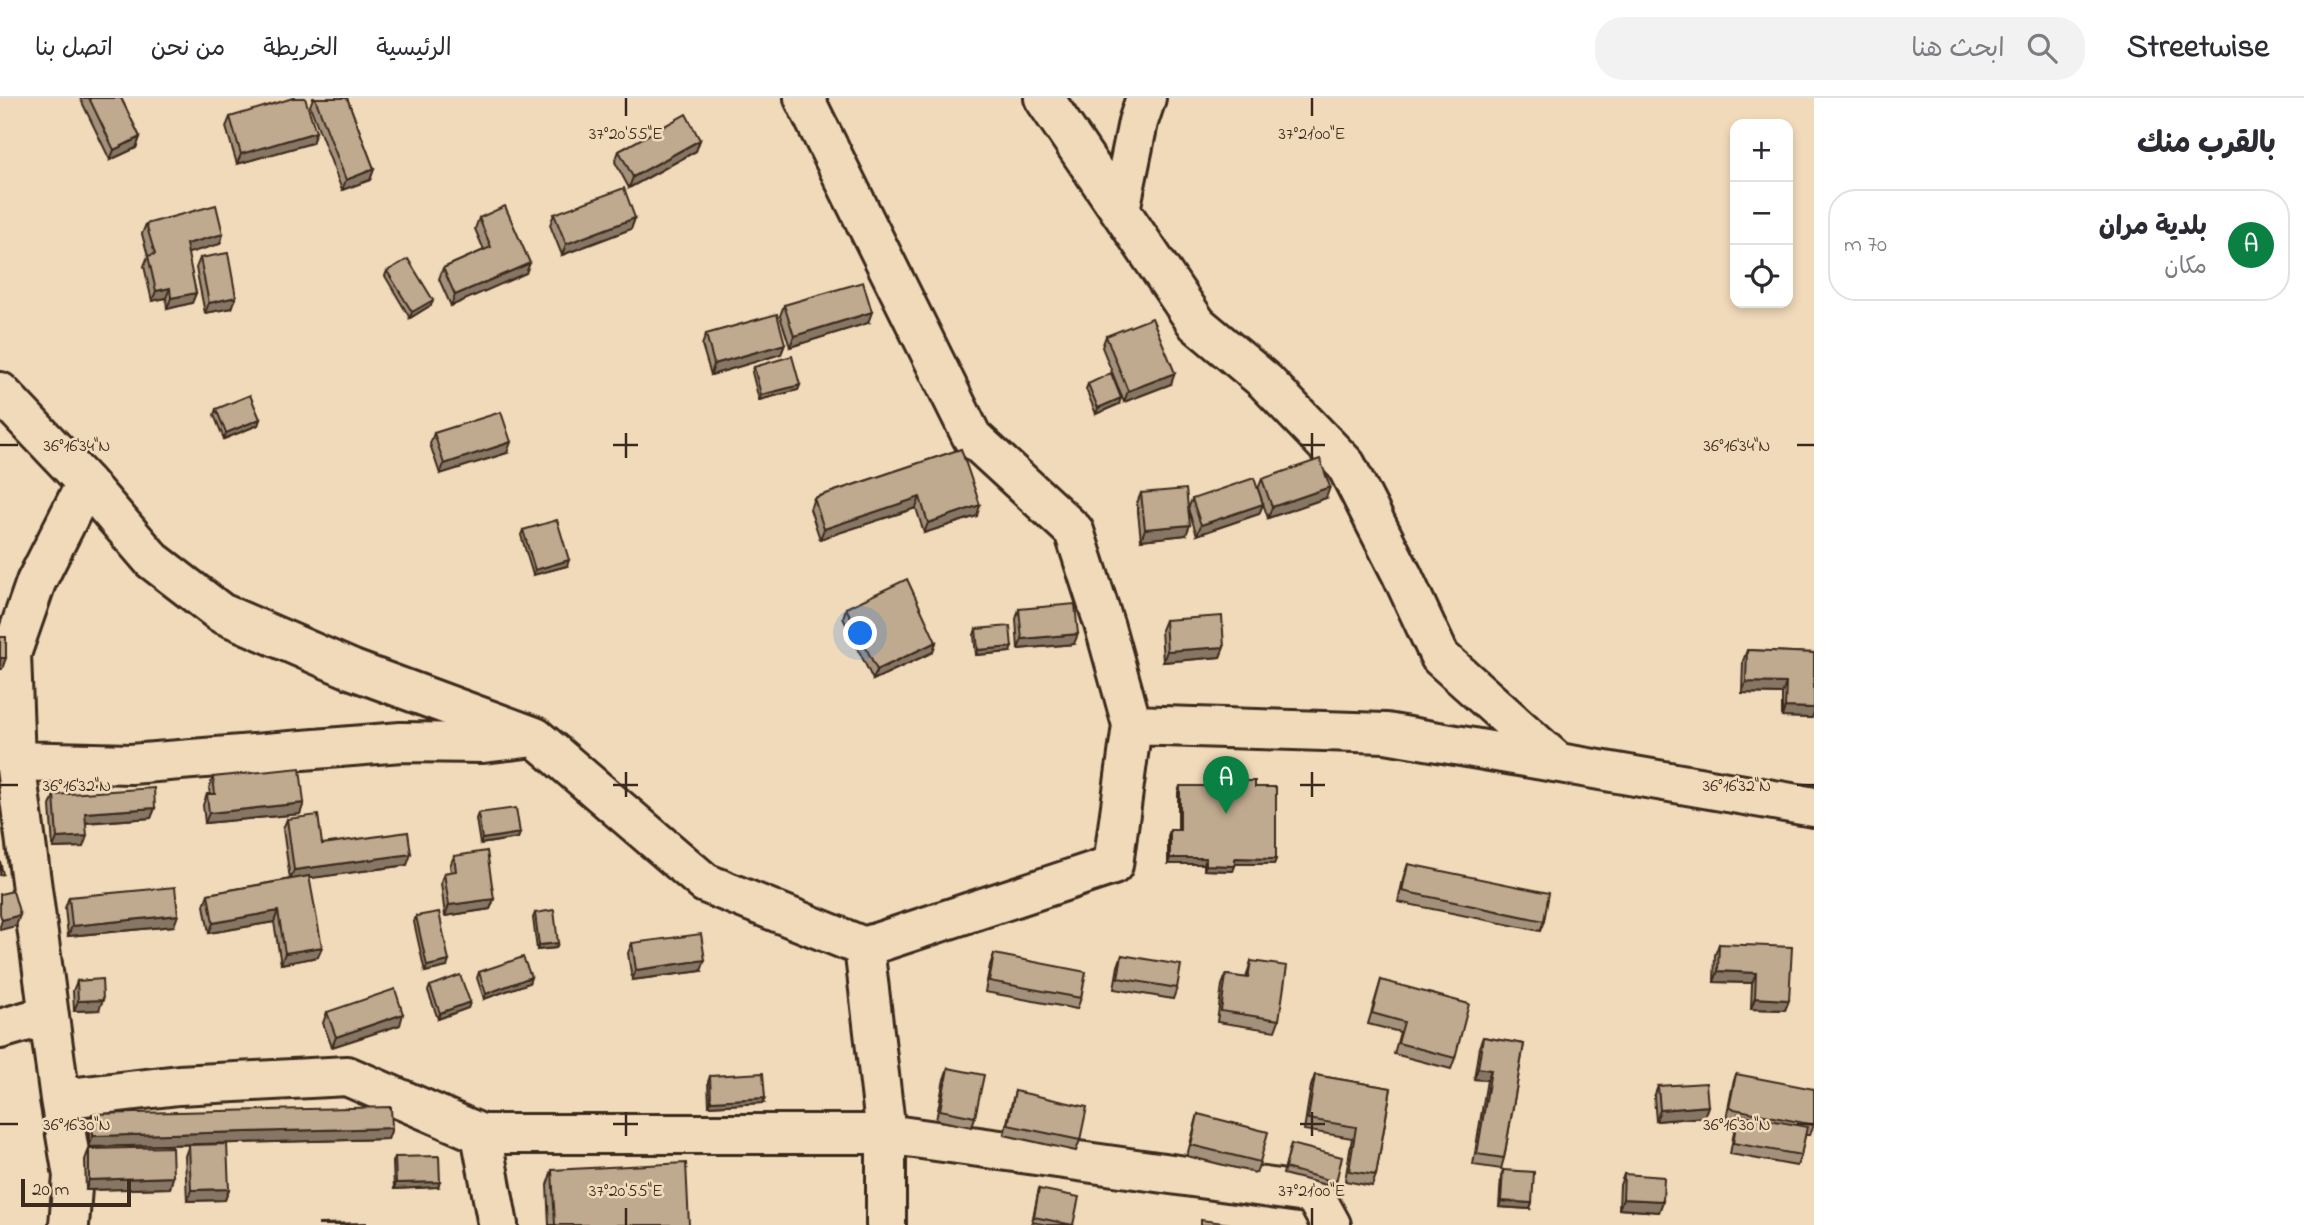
<!DOCTYPE html>
<html lang="ar">
<head>
<meta charset="utf-8">
<style>
  :root { --surface:#fff; --page:#f2f2f3; --text:#2b2b33; --muted:#7c7c81; --line:#e1e1e2; --accent:#0b8043 }
  body { margin:0; font-family:"Indie Flower","Playpen Sans Arabic",sans-serif; background:var(--page); color:var(--text); direction:rtl }
  .controls { position:absolute; right:21px; top:21px; display:grid; overflow:hidden; border-radius:14px; box-shadow:0 4px 10px #0003 }
  .controls button { width:63px; height:63px; display:grid; place-items:center; padding:0; border:0; border-bottom:2px solid var(--line); background:var(--surface); color:var(--text); font:35px sans-serif }
  .scale { position:absolute; left:21px; bottom:18px; width:110px; box-sizing:border-box; padding-left:7px; border:4px solid #3b2a1e; border-top:0; font-size:19px; line-height:24px; white-space:nowrap; color:#3b2a1e; -webkit-text-stroke:5px #f1daba; paint-order:stroke }
  .you { position:absolute; left:861px; top:536px; width:24px; height:24px; margin:-18px; border:5px solid #fff; border-radius:50%; background:#1a73e8; box-shadow:0 0 0 10px #1a73e833 }
  .badge { display:grid; place-items:center; width:46px; height:46px; border-radius:50%; background:var(--accent); color:#fff; font-size:23px; font-weight:700 }
  .pin { position:absolute; translate:-50% -58px; filter:drop-shadow(0 2px 4px #0008) }
  .pin::after { content:''; position:absolute; top:37px; width:24px; height:21px; background:inherit; clip-path:polygon(0 0,100% 0,50% 100%) }
  .list { margin:0; padding:0; list-style:none }
  h2 { display:flex; justify-content:space-between; align-items:center; height:91px; margin:0; padding:0 28px; font-size:30px }
  h2 small { font-size:23px; font-weight:400; color:var(--muted) }
  .list li { display:grid; grid-template-columns:46px 1fr auto; gap:21px; align-items:center; box-sizing:border-box; height:112px; margin:0 14px 14px; padding:0 14px; border:2px solid var(--line); border-radius:28px }
  .list b { display:block; font-size:26px; white-space:nowrap }
  .list p { margin:0; font-size:23px; white-space:nowrap; color:var(--muted) }
  .list em { font-size:23px; font-style:normal; color:var(--muted) }
  .icon { flex:none; width:38px; height:38px; fill:none; stroke:currentColor; stroke-width:2; stroke-linecap:round; stroke-linejoin:round }
  .map { position:relative; flex:none; width:1814px; height:1127px; overflow:hidden; direction:ltr }
  header { display:flex; align-items:center; gap:42px; box-sizing:border-box; height:98px; padding:0 35px; background:var(--surface); border-bottom:2px solid var(--line) }
  header strong { font-size:33px }
  nav { display:flex; gap:38px; margin-inline-start:auto; font-size:24px }
  .search { width:490px; height:63px; background:var(--page); display:flex; align-items:center; gap:18px; box-sizing:border-box; padding:0 24px; border-radius:28px; color:var(--muted); font-size:26px }
  main { display:flex }
  aside { flex:1; background:var(--surface) }
  .map>svg:first-child { display:block }
  .lines { fill:none; stroke-linecap:round; stroke-linejoin:round }
  .street-casing { stroke:#3b2a1e; stroke-width:44 }
  .street { stroke:#f1daba; stroke-width:38 }
  .wall { fill:#a4917b; stroke:#3b2a1e; stroke-width:2 }
  .shaded-wall { fill:#867664; stroke:#3b2a1e; stroke-width:2 }
  .building { fill:#bfa98f; stroke:#3b2a1e; stroke-width:2 }
  .ticks { fill:none; stroke:#3b2a1e; stroke-width:2.5 }
  .ticks-label { font-size:18px; text-anchor:middle; fill:#3b2a1e; stroke:#f1daba; stroke-width:5; stroke-linejoin:round; paint-order:stroke }
</style>
</head>
<body>
<header>
<strong>Streetwise</strong>
<div class="search"><svg class="icon" aria-label="search" viewBox="0 0 24 24"><circle cx="10" cy="10" r="6"/><path d="M15 15l6 6"/></svg>ابحث هنا</div>
<nav><a>الرئيسية</a><a>الخريطة</a><a>من نحن</a><a>اتصل بنا</a></nav>
</header>
<main>
<aside>
<h2>بالقرب منك<small></small></h2>
<ul class="list">
<li><span class="badge">A</span><div><b>بلدية مران</b><p>مكان</p></div><em>70 m</em></li>
</ul>
</aside>
<div class="map">
<svg width="1814" height="1127" viewBox="0 0 1814 1127">
  <rect width="100%" height="100%" fill="#f1daba"/>
  <filter id="ink" filterUnits="userSpaceOnUse"><feTurbulence type="fractalNoise" baseFrequency=".0143" numOctaves="2"/><feDisplacementMap in="SourceGraphic" scale="14" xChannelSelector="R" yChannelSelector="G"/><feConvolveMatrix kernelMatrix="1 2 1 2 8 2 1 2 1" color-interpolation-filters="sRGB"/></filter>
  <g filter="url(#ink)">
    <g class="lines">
      <g class="street-casing">
        <path id="street" d="M 804,0 L 972,339 L 1074,433 L 1105,529 L 1132,627
          M 1044,0 L 1197,226 L 1265,283 L 1346,367 L 1402,477 L 1440,559 L 1557,664
          M 1120,112 L 1138,24 L 1146,0
          M 0,294 L 86,385 L 152,462 L 221,515 L 353,572 L 535,639 L 705,785 L 864,849
          M 15,663 L 131,666 L 401,644 L 483,645 L 526,640
          M 0,931 L 49,917
          M 60,1001 L 179,987 L 347,978 L 481,1036 L 886,1036 L 1314,1096 L 1331,1127
          M 481,1036 L 498,1127
          M 69,1127 L 73,1078 L 60,1001 L 15,663 L 11,556 L 36,484 L 86,385
          M 886,1127 L 886,1036 L 864,849 L 1113,767 L 1132,627 L 1386,635 L 1814,709"/>
      </g>
      <use href="#street" class="street"/>
    </g>
    <path class="wall" d="M 80,0 L 121,0 L 140,39 L 136,50 L 110,62 Z
      M 313,0 L 347,0 L 374,71 L 370,82 L 342,92 L 310,8 Z
      M 230,19 L 316,34 L 312,45 L 237,66 L 226,29 Z
      M 700,42 L 696,53 L 629,90 L 615,64 L 619,53 Z
      M 554,116 L 635,120 L 631,131 L 562,157 L 550,127 Z
      M 479,120 L 526,175 L 451,208 L 439,181 L 443,170 L 484,152 L 475,131 Z
      M 146,126 L 223,136 L 220,146 L 187,155 L 196,195 L 192,205 L 167,211 L 166,200 L 152,203 L 144,168 L 148,158 L 142,136 Z
      M 200,160 L 236,199 L 232,210 L 205,215 L 196,170 Z
      M 387,173 L 433,202 L 431,207 L 410,220 L 385,178 Z
      M 784,207 L 868,225 L 790,249 L 780,218 Z
      M 706,236 L 785,246 L 781,256 L 711,277 L 702,247 Z
      M 1106,238 L 1171,286 L 1124,304 L 1102,249 Z
      M 754,269 L 800,287 L 798,292 L 759,302 L 752,274 Z
      M 1088,286 L 1119,306 L 1096,316 L 1086,291 Z
      M 216,311 L 260,321 L 258,327 L 224,341 L 214,317 Z
      M 434,335 L 507,355 L 440,376 L 430,346 Z
      M 961,351 L 977,418 L 924,435 L 916,410 L 820,441 L 810,411 L 814,400 Z
      M 1262,381 L 1326,400 L 1268,420 L 1258,391 Z
      M 1141,395 L 1186,437 L 1141,442 L 1137,405 Z
      M 1192,401 L 1263,406 L 1259,416 L 1197,437 L 1188,411 Z
      M 523,432 L 567,468 L 533,477 L 521,437 Z
      M 846,510 L 936,544 L 933,554 L 873,582 L 843,520 Z
      M 1019,511 L 1074,546 L 1018,551 L 1016,521 Z
      M 1165,522 L 1224,549 L 1220,559 L 1163,564 L 1161,532 Z
      M 976,531 L 1010,554 L 976,557 L 974,537 Z
      M 1747,552 L 1814,555 L 1812,620 L 1782,619 L 1782,596 L 1742,595 L 1743,563 Z
      M 213,679 L 300,716 L 205,725 L 203,707 L 207,696 L 210,696 L 209,690 Z
      M 1232,683 L 1255,689 L 1276,761 L 1274,766 L 1235,766 L 1233,773 L 1204,772 L 1204,766 L 1168,766 L 1168,738 L 1170,732 L 1178,732 L 1178,694 L 1180,688 L 1230,688 Z
      M 54,697 L 155,710 L 151,720 L 86,725 L 83,749 L 53,750 L 50,708 Z
      M 478,715 L 520,735 L 518,740 L 480,746 L 476,721 Z
      M 287,721 L 322,746 L 407,767 L 309,780 L 318,859 L 281,866 L 274,824 L 209,835 L 204,807 L 208,796 L 290,781 L 283,731 Z
      M 454,758 L 494,801 L 490,811 L 445,818 L 441,785 L 444,775 L 451,774 L 450,768 Z
      M 1408,766 L 1544,823 L 1540,833 L 1398,804 L 1404,777 Z
      M 69,799 L 174,828 L 68,838 L 65,810 Z
      M 535,815 L 558,845 L 556,850 L 537,852 L 533,820 Z
      M 416,818 L 447,869 L 425,874 L 414,824 Z
      M 632,845 L 701,873 L 632,882 L 628,855 Z
      M 1719,846 L 1789,902 L 1785,912 L 1751,911 L 1752,885 L 1714,884 L 1715,857 Z
      M 994,856 L 1081,900 L 1077,911 L 985,894 L 990,867 Z
      M 1122,857 L 1177,890 L 1173,901 L 1114,891 L 1118,868 Z
      M 1251,863 L 1279,922 L 1275,933 L 1217,924 L 1222,887 L 1226,877 L 1246,880 Z
      M 479,874 L 531,879 L 529,885 L 484,901 L 477,880 Z
      M 1381,882 L 1455,960 L 1451,971 L 1394,956 L 1400,934 L 1368,926 Z
      M 77,883 L 99,912 L 74,913 L 73,893 Z
      M 430,888 L 470,904 L 468,910 L 438,921 L 428,893 Z
      M 327,914 L 400,927 L 332,949 L 323,925 Z
      M 1483,939 L 1524,946 L 1504,1060 L 1501,1071 L 1473,1067 L 1487,982 L 1474,981 L 1479,949 Z
      M 948,970 L 975,1019 L 972,1029 L 936,1022 L 944,981 Z
      M 1736,976 L 1814,1027 L 1810,1037 L 1805,1037 L 1801,1057 L 1797,1068 L 1730,1056 L 1736,1023 L 1726,1021 L 1733,986 Z
      M 1315,977 L 1391,990 L 1376,1077 L 1372,1088 L 1345,1083 L 1352,1040 L 1304,1032 L 1311,988 Z
      M 710,978 L 763,1005 L 709,1008 L 708,984 Z
      M 1658,988 L 1708,1008 L 1704,1019 L 1656,1023 L 1654,999 Z
      M 1015,993 L 1080,1042 L 1076,1053 L 1004,1037 L 1012,1004 Z
      M 92,1016 L 392,1030 L 388,1041 L 89,1049 L 89,1027 Z
      M 1198,1016 L 1260,1064 L 1256,1075 L 1187,1058 L 1195,1027 Z
      M 1291,1046 L 1336,1084 L 1334,1089 L 1283,1076 Z
      M 189,1047 L 229,1091 L 225,1102 L 187,1103 L 185,1058 Z
      M 89,1051 L 173,1079 L 170,1090 L 86,1092 L 85,1062 Z
      M 395,1059 L 438,1089 L 394,1091 L 393,1064 Z
      M 552,1072 L 689,1127 L 549,1127 L 547,1087 Z
      M 1503,1072 L 1530,1111 L 1499,1109 L 1501,1078 Z
      M 1624,1076 L 1663,1103 L 1659,1114 L 1619,1111 L 1620,1087 Z
      M 1039,1091 L 1073,1127 L 1046,1127 L 1032,1124 Z"/>
    <path class="shaded-wall" d="M 316,34 L 312,45 L 237,66 L 241,56 Z
      M 140,39 L 136,50 L 110,62 L 114,52 Z
      M 700,42 L 696,53 L 629,90 L 633,79 Z
      M 374,71 L 370,82 L 342,92 L 346,82 Z
      M 635,120 L 631,131 L 562,157 L 566,146 Z
      M 223,136 L 220,146 L 182,157 L 186,146 Z
      M 530,165 L 526,175 L 451,208 L 455,197 Z
      M 170,190 L 166,200 L 152,203 L 156,193 Z
      M 196,195 L 192,205 L 167,211 L 171,200 Z
      M 236,199 L 232,210 L 205,215 L 209,205 Z
      M 433,202 L 431,207 L 410,220 L 412,214 Z
      M 872,214 L 868,225 L 790,249 L 794,238 Z
      M 785,246 L 781,256 L 711,277 L 714,266 Z
      M 1175,275 L 1171,286 L 1124,304 L 1128,293 Z
      M 800,287 L 798,292 L 759,302 L 761,297 Z
      M 1121,300 L 1119,306 L 1096,316 L 1098,310 Z
      M 260,321 L 258,327 L 224,341 L 226,335 Z
      M 511,344 L 507,355 L 440,376 L 444,366 Z
      M 1330,389 L 1326,400 L 1268,420 L 1272,409 Z
      M 920,399 L 916,410 L 820,441 L 824,431 Z
      M 1263,406 L 1259,416 L 1197,437 L 1201,427 Z
      M 980,407 L 977,418 L 924,435 L 928,425 Z
      M 1190,427 L 1186,437 L 1141,442 L 1145,431 Z
      M 569,462 L 567,468 L 533,477 L 535,472 Z
      M 1078,536 L 1074,546 L 1018,551 L 1022,541 Z
      M 936,544 L 933,554 L 873,582 L 877,572 Z
      M 1012,549 L 1010,554 L 976,557 L 978,552 Z
      M 1224,549 L 1220,559 L 1163,564 L 1167,553 Z
      M 0,560 L 6,560 L 2,571 L 0,571 Z
      M 1746,584 L 1786,585 L 1782,596 L 1742,595 Z
      M 1785,609 L 1814,610 L 1814,614 L 1812,620 L 1782,619 Z
      M 304,705 L 300,716 L 205,725 L 209,715 Z
      M 155,710 L 151,720 L 82,725 L 85,715 Z
      M 520,735 L 518,740 L 480,746 L 482,741 Z
      M 87,738 L 83,749 L 53,750 L 57,740 Z
      M 411,756 L 407,767 L 290,783 L 294,772 Z
      M 1170,760 L 1206,760 L 1204,766 L 1168,766 Z
      M 1235,760 L 1276,761 L 1274,766 L 1233,766 Z
      M 1206,767 L 1235,768 L 1233,773 L 1204,772 Z
      M 494,801 L 490,811 L 445,818 L 449,807 Z
      M 278,813 L 274,824 L 209,835 L 213,825 Z
      M 20,817 L 16,828 L 0,832 L 0,828 L 2,822 Z
      M 178,817 L 174,828 L 68,838 L 72,828 Z
      M 558,845 L 556,850 L 537,852 L 539,847 Z
      M 322,849 L 318,859 L 281,866 L 285,855 Z
      M 705,862 L 701,873 L 632,882 L 636,872 Z
      M 449,863 L 447,869 L 425,874 L 427,868 Z
      M 1718,873 L 1756,875 L 1752,885 L 1714,884 Z
      M 531,879 L 529,885 L 484,901 L 486,896 Z
      M 1755,900 L 1789,902 L 1785,912 L 1751,911 Z
      M 103,902 L 99,912 L 74,913 L 78,903 Z
      M 470,904 L 468,910 L 438,921 L 440,915 Z
      M 403,916 L 400,927 L 332,949 L 336,939 Z
      M 1478,970 L 1491,972 L 1487,982 L 1474,981 Z
      M 765,1000 L 763,1005 L 709,1008 L 711,1003 Z
      M 1708,1008 L 1704,1019 L 1656,1023 L 1660,1012 Z
      M 392,1030 L 388,1041 L 89,1049 L 93,1038 Z
      M 173,1079 L 170,1090 L 86,1092 L 89,1082 Z
      M 440,1084 L 438,1089 L 394,1091 L 396,1085 Z
      M 229,1091 L 225,1102 L 187,1103 L 191,1092 Z
      M 1623,1101 L 1663,1103 L 1659,1114 L 1619,1111 Z
      M 1501,1103 L 1532,1105 L 1530,1111 L 1499,1109 Z"/>
    <path class="building" d="M 89,0 L 121,0 L 140,39 L 114,52 Z
      M 293,0 L 305,0 L 316,34 L 241,56 L 230,19 Z
      M 315,0 L 347,0 L 374,71 L 346,82 Z
      M 686,16 L 700,42 L 633,79 L 619,53 Z
      M 624,90 L 635,120 L 566,146 L 554,116 Z
      M 216,107 L 223,136 L 186,146 L 196,195 L 171,200 L 170,190 L 156,193 L 148,158 L 155,156 L 146,126 Z
      M 505,108 L 530,165 L 455,197 L 443,170 L 491,149 L 479,120 Z
      M 228,155 L 236,199 L 209,205 L 200,160 Z
      M 408,161 L 433,202 L 412,214 L 387,173 Z
      M 863,184 L 872,214 L 794,238 L 784,207 Z
      M 777,216 L 785,246 L 714,266 L 706,236 Z
      M 1152,220 L 1175,275 L 1128,293 L 1106,238 Z
      M 792,258 L 800,287 L 761,297 L 754,269 Z
      M 1111,275 L 1121,300 L 1098,310 L 1088,286 Z
      M 250,297 L 260,321 L 226,335 L 216,311 Z
      M 501,314 L 511,344 L 444,366 L 434,335 Z
      M 961,351 L 980,407 L 928,425 L 920,399 L 824,431 L 814,400 Z
      M 1320,361 L 1330,389 L 1272,409 L 1262,381 Z
      M 1254,380 L 1263,406 L 1201,427 L 1192,401 Z
      M 1186,391 L 1190,427 L 1145,431 L 1141,395 Z
      M 557,422 L 569,462 L 535,472 L 523,432 Z
      M 907,481 L 936,544 L 877,572 L 846,510 Z
      M 1075,506 L 1078,536 L 1022,541 L 1019,511 Z
      M 1222,518 L 1224,549 L 1167,553 L 1165,522 Z
      M 1010,528 L 1012,549 L 978,552 L 976,531 Z
      M 0,539 L 6,539 L 6,560 L 0,560 Z
      M 1747,552 L 1814,555 L 1814,610 L 1785,609 L 1786,585 L 1746,584 Z
      M 300,670 L 304,705 L 209,715 L 207,696 L 215,696 L 213,679 Z
      M 1232,683 L 1255,683 L 1255,689 L 1276,689 L 1276,761 L 1235,760 L 1235,768 L 1206,767 L 1206,760 L 1170,760 L 1170,732 L 1180,732 L 1180,688 L 1232,688 Z
      M 154,690 L 155,710 L 85,715 L 87,738 L 57,740 L 54,697 Z
      M 516,710 L 520,735 L 482,741 L 478,715 Z
      M 318,717 L 322,746 L 408,734 L 411,756 L 294,772 L 287,721 Z
      M 487,753 L 494,801 L 449,807 L 444,775 L 456,773 L 454,758 Z
      M 0,763 L 3,776 L 0,777 Z
      M 1408,766 L 1549,795 L 1544,823 L 1402,793 Z
      M 309,778 L 322,849 L 285,855 L 278,813 L 213,825 L 208,796 Z
      M 175,789 L 178,817 L 72,828 L 69,799 Z
      M 13,793 L 20,817 L 2,822 L 0,816 L 0,796 Z
      M 554,812 L 558,845 L 539,847 L 535,815 Z
      M 439,814 L 449,863 L 427,868 L 416,818 Z
      M 701,836 L 705,862 L 636,872 L 632,845 Z
      M 1719,846 L 1792,849 L 1789,902 L 1755,900 L 1756,875 L 1718,873 Z
      M 994,856 L 1086,874 L 1081,900 L 989,883 Z
      M 1122,857 L 1181,867 L 1177,890 L 1118,880 Z
      M 523,859 L 531,879 L 486,896 L 479,874 Z
      M 1251,863 L 1287,868 L 1279,922 L 1221,913 L 1226,877 L 1248,880 Z
      M 460,877 L 470,904 L 440,915 L 430,888 Z
      M 102,881 L 103,902 L 78,903 L 77,883 Z
      M 1381,882 L 1469,906 L 1455,960 L 1398,945 L 1404,924 L 1372,915 Z
      M 395,891 L 403,916 L 336,939 L 327,914 Z
      M 1483,939 L 1524,946 L 1504,1060 L 1477,1056 L 1491,972 L 1478,970 Z
      M 948,970 L 984,977 L 975,1019 L 940,1012 Z
      M 763,975 L 765,1000 L 711,1003 L 710,978 Z
      M 1736,976 L 1814,991 L 1814,1027 L 1729,1010 Z
      M 1315,977 L 1391,990 L 1376,1077 L 1349,1073 L 1356,1029 L 1308,1021 Z
      M 1706,985 L 1708,1008 L 1660,1012 L 1658,988 Z
      M 1015,993 L 1087,1009 L 1080,1042 L 1008,1027 Z
      M 391,1009 L 392,1030 L 93,1038 L 92,1016 Z
      M 1198,1016 L 1268,1034 L 1260,1064 L 1191,1047 Z
      M 1738,1016 L 1807,1029 L 1801,1057 L 1733,1045 Z
      M 227,1046 L 229,1091 L 191,1092 L 189,1047 Z
      M 1291,1046 L 1342,1059 L 1336,1084 L 1285,1070 Z
      M 172,1049 L 173,1079 L 89,1082 L 89,1051 Z
      M 439,1058 L 440,1084 L 396,1085 L 395,1059 Z
      M 686,1065 L 689,1127 L 555,1127 L 552,1072 Z
      M 1503,1072 L 1534,1074 L 1532,1105 L 1501,1103 Z
      M 1624,1076 L 1664,1079 L 1663,1103 L 1623,1101 Z
      M 1039,1091 L 1079,1099 L 1073,1127 L 1034,1119 Z
      M 1201,1122 L 1238,1127 L 1201,1127 Z
      M 366,1125 L 366,1127 L 319,1127 L 319,1126 Z"/>
  </g>
  <path class="ticks" d="M 626,0 L 626,18M 1312,0 L 1312,18M 626,335 L 626,360M 1312,335 L 1312,360M 0,347 L 18,347M 613,347 L 638,347M 1300,347 L 1325,347M 1797,347 L 1814,347M 626,674 L 626,699M 1312,674 L 1312,699M 0,687 L 18,687M 613,687 L 638,687M 1300,687 L 1325,687M 1797,687 L 1814,687M 626,1014 L 626,1038M 1312,1014 L 1312,1038M 0,1026 L 18,1026M 613,1026 L 638,1026M 1300,1026 L 1325,1026M 1797,1026 L 1814,1026M 626,1110 L 626,1127M 1312,1110 L 1312,1127"/>
  <g class="ticks-label">
    <text x="626" y="41">37°20'55"E</text>
    <text x="1312" y="41">37°21'00"E</text>
    <text x="77" y="353">36°16'34"N</text>
    <text x="1737" y="353">36°16'34"N</text>
    <text x="77" y="693">36°16'32"N</text>
    <text x="1737" y="693">36°16'32"N</text>
    <text x="77" y="1032">36°16'30"N</text>
    <text x="1737" y="1032">36°16'30"N</text>
    <text x="626" y="1098">37°20'55"E</text>
    <text x="1312" y="1098">37°21'00"E</text>
  </g>
</svg>
<div class="controls">
<button>+</button>
<button>−</button>
<button><svg class="icon" aria-label="locate" viewBox="0 0 24 24"><circle cx="12" cy="12" r="6"/><path d="M12 2v4M12 18v4M2 12h4M18 12h4"/></svg></button>
</div>
<div class="scale">20 m</div>
<div class="you"></div>
<div class="pin badge" style="left:1226px;top:716px">A</div>
</div>
</main>
</body>
</html>
